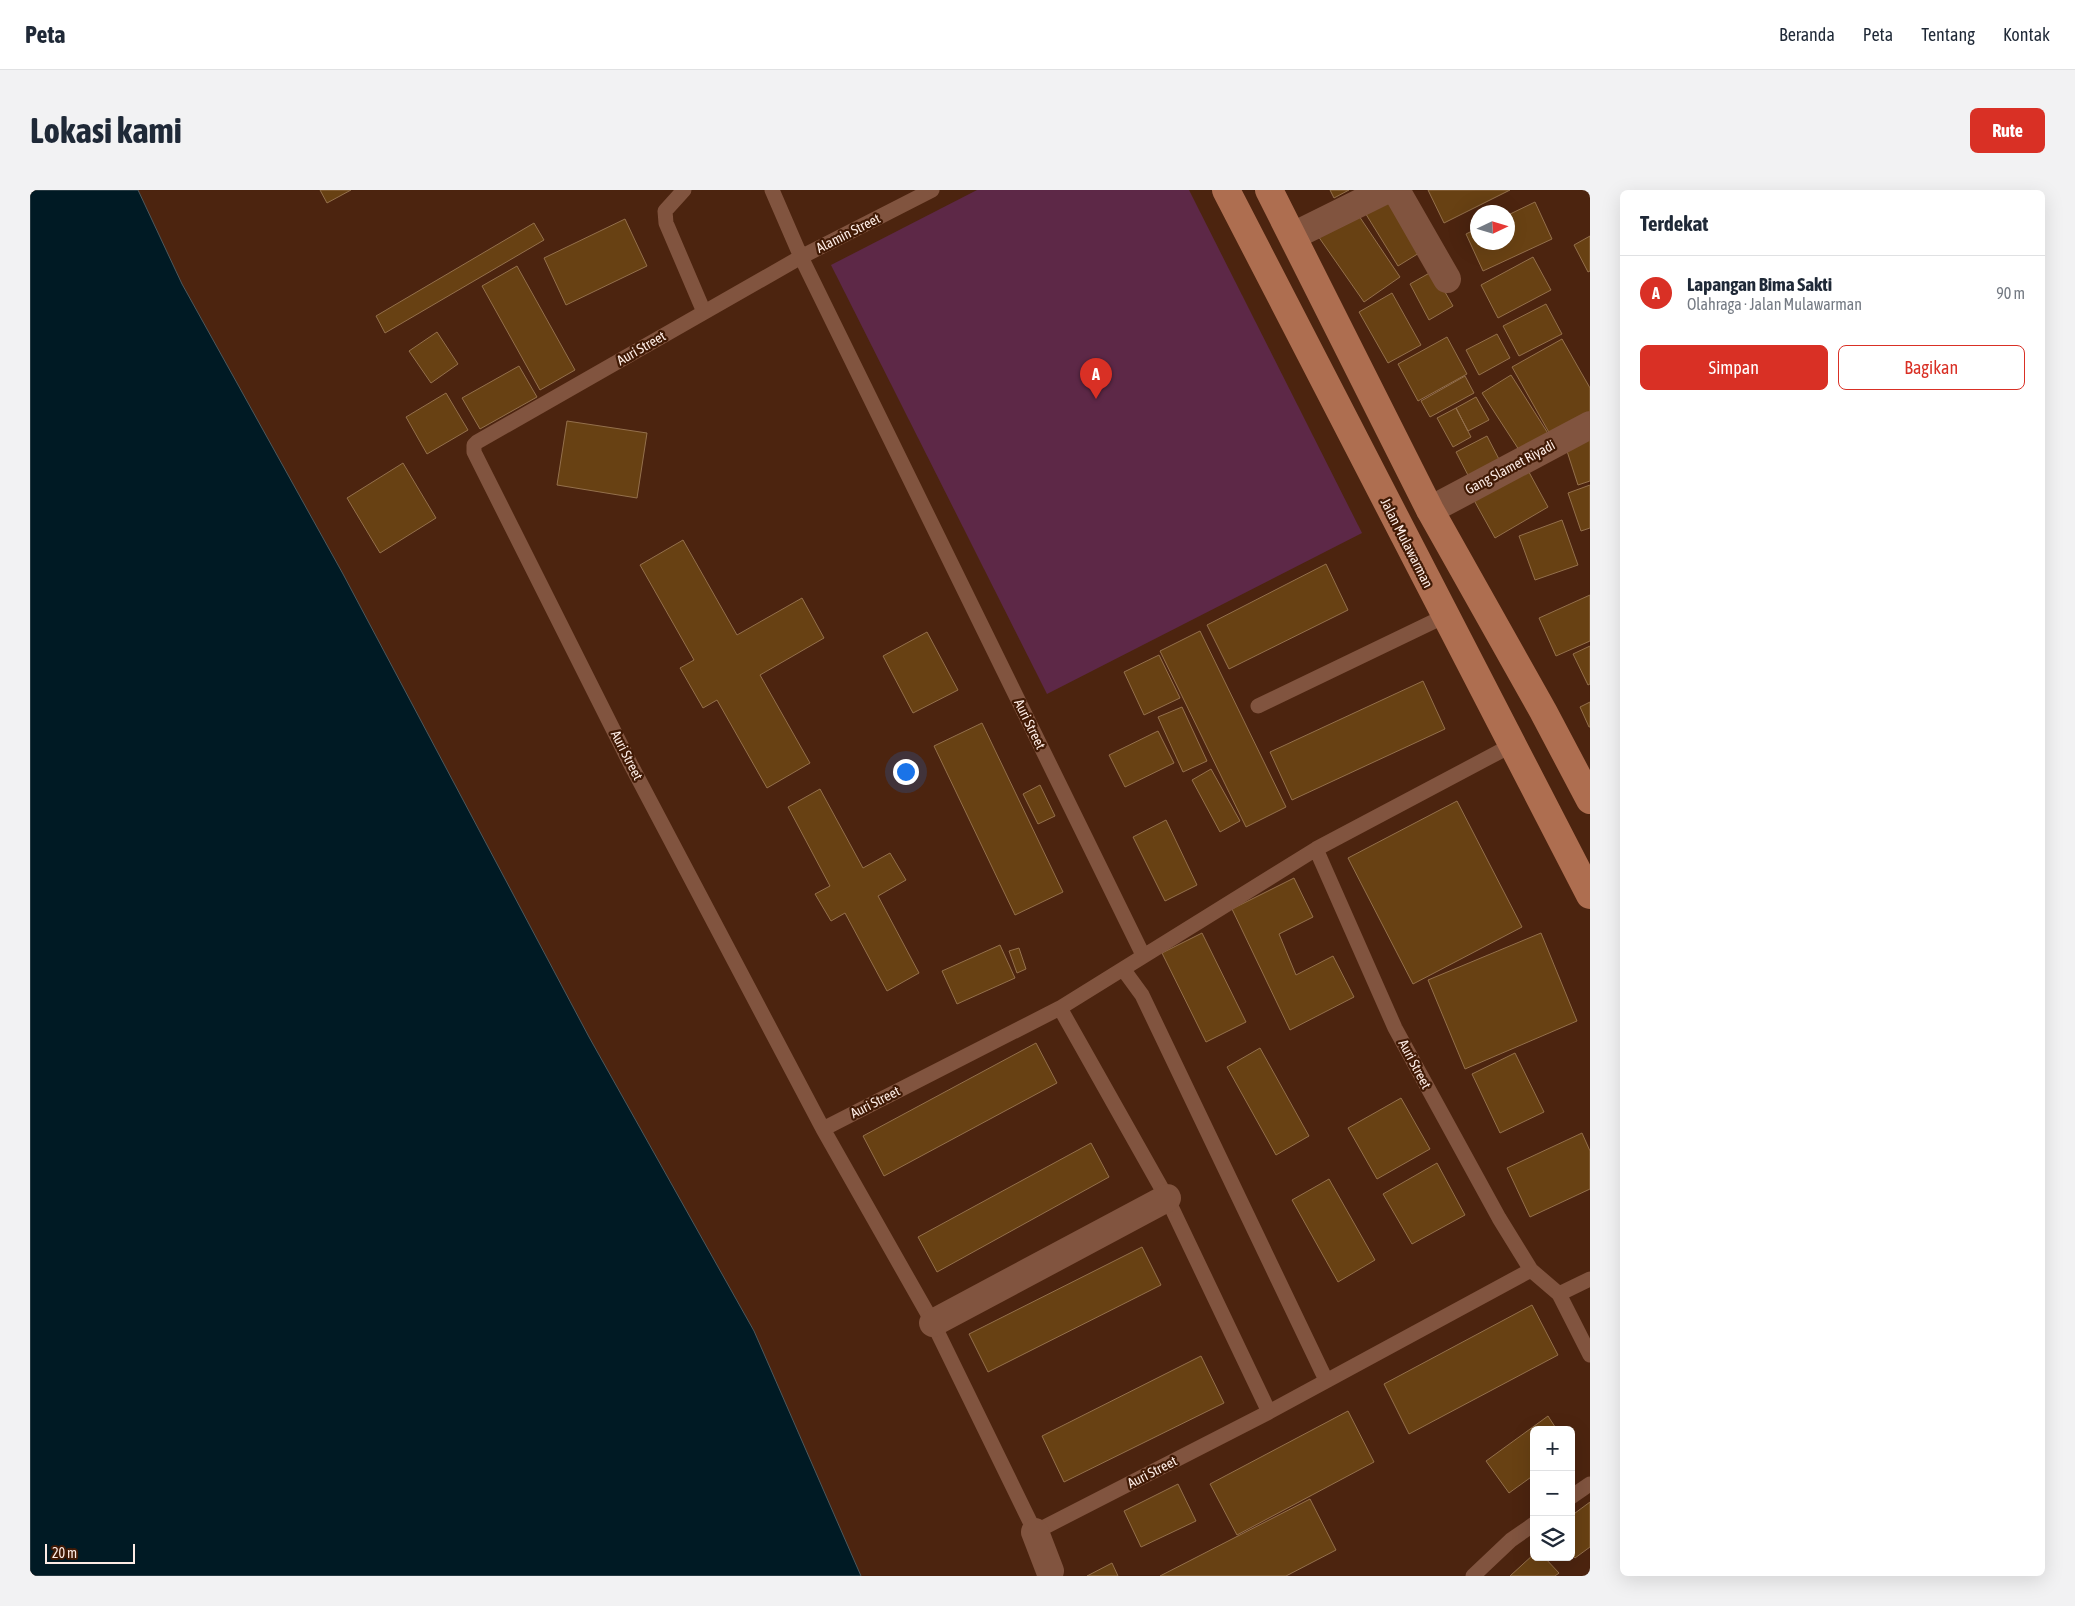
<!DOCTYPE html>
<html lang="id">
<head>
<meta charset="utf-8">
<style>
  :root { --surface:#fff; --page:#f2f2f3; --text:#1f2937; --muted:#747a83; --line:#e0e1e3; --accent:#d93025 }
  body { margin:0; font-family:"Asap Condensed",sans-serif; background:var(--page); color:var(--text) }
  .controls { position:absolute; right:15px; bottom:15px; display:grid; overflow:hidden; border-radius:8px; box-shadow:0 5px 20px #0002 }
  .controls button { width:45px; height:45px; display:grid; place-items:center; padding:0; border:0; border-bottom:1px solid var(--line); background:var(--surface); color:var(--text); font:25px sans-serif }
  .compass { position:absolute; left:1440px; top:15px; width:45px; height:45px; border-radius:50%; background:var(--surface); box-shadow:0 5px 20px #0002; rotate:86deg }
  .scale { position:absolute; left:15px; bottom:12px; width:90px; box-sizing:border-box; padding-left:5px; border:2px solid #fdece5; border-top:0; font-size:14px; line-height:18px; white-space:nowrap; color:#fdece5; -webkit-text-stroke:4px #411a05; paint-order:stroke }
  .you { position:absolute; left:875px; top:581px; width:18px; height:18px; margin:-12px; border:4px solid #fff; border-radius:50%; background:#1a73e8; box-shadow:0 0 0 8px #1a73e833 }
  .badge { display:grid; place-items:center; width:32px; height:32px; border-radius:50%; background:var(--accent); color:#fff; font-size:16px; font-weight:700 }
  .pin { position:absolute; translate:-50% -41px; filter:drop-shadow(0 1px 2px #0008) }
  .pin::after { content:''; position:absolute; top:26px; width:18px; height:15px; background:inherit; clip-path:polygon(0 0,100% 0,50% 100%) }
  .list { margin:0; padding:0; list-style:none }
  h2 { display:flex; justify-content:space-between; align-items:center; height:65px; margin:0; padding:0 20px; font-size:21px }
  h2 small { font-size:16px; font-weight:400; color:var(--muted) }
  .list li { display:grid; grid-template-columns:32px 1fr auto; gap:15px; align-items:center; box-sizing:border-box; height:75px; padding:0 20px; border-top:1px solid var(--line) }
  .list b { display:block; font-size:19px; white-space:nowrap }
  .list p { margin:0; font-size:16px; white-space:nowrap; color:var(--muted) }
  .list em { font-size:16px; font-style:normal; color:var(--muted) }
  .actions { display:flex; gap:10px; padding:15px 20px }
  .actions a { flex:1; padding:11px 0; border:1px solid var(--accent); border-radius:8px; text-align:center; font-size:18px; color:var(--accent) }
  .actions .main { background:var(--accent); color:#fff }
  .icon { flex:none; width:28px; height:28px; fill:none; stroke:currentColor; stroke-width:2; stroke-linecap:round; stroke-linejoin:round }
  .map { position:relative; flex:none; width:1560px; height:1386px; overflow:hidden; border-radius:8px }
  header { display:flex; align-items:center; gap:30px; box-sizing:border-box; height:70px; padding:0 25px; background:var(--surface); border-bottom:1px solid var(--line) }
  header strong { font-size:24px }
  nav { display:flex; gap:28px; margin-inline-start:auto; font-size:18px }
  .intro { display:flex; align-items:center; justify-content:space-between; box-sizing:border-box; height:120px; padding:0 30px }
  h1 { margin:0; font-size:35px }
  .button { padding:12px 22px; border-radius:8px; background:var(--accent); color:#fff; font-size:18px; font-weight:700 }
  main { display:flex; gap:30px; padding:0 30px }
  aside { flex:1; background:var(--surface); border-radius:8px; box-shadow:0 5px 20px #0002 }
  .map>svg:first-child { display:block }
  .green { fill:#5d2847 }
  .water { fill:#001a24; stroke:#4c595e }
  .building { fill:#684113; stroke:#94704c }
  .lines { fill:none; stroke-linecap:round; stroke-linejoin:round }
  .service { stroke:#81543f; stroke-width:15 }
  .minor { stroke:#81543f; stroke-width:28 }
  .trunk { stroke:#ae6e50; stroke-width:28 }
  .labels { text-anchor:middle; stroke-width:4.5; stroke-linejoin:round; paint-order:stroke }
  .street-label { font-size:14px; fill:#fdece5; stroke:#411a05 }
</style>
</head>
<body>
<header>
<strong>Peta</strong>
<nav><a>Beranda</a><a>Peta</a><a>Tentang</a><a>Kontak</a></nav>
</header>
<div class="intro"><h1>Lokasi kami</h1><a class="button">Rute</a></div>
<main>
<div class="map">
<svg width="1560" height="1386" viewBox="0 0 1560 1386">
  <rect width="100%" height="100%" fill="#4c240f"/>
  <path class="green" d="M 947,0 L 1159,0 L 1332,343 L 1017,504 L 801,75 Z"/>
  <path class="water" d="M 0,0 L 108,0 L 152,94 L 313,384 L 559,847 L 724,1141 L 831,1386 L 0,1386 Z"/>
  <path class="building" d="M 290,0 L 321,0 L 297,13 Z
    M 1300,0 L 1319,0 L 1304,8 Z
    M 1398,0 L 1480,0 L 1414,33 Z
    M 1361,5 L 1394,60 L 1368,76 L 1334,21 Z
    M 1505,12 L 1522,49 L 1453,81 L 1436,44 L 1448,38 L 1448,52 L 1478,52 L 1478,25 Z
    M 1325,20 L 1370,87 L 1334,112 L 1288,46 Z
    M 595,29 L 617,76 L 536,115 L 514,68 Z
    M 504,33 L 514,50 L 355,143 L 346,126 Z
    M 1560,46 L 1560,81 L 1558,82 L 1544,55 Z
    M 1503,67 L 1521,100 L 1468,128 L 1451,95 Z
    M 487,76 L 545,180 L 510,200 L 452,96 Z
    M 1403,81 L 1423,116 L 1399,130 L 1380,94 Z
    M 1362,103 L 1391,155 L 1358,173 L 1329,122 Z
    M 1516,114 L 1532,144 L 1489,166 L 1473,136 Z
    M 407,142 L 428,174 L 401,193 L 379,161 Z
    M 1467,144 L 1480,168 L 1449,185 L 1436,160 Z
    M 1417,147 L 1437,184 L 1388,211 L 1368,174 Z
    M 1532,149 L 1560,198 L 1560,233 L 1525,253 L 1482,177 Z
    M 489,176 L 507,207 L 450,239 L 432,208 Z
    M 1481,185 L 1519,245 L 1491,263 L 1452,203 Z
    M 1435,186 L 1444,203 L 1400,227 L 1391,211 Z
    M 416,203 L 438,240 L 397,264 L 376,227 Z
    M 1446,207 L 1459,230 L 1438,241 L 1426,218 Z
    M 1426,218 L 1441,247 L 1423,257 L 1407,228 Z
    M 537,231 L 617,243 L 607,308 L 527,295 Z
    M 1457,246 L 1472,275 L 1441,291 L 1426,262 Z
    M 1560,250 L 1560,291 L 1548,295 L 1536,258 Z
    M 373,273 L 406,328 L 350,363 L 317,308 Z
    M 1494,273 L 1518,317 L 1465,348 L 1440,303 Z
    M 1560,295 L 1560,338 L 1551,341 L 1538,303 Z
    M 1532,330 L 1548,375 L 1505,390 L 1489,346 Z
    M 653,350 L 707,445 L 772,408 L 794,448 L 730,485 L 780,573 L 737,598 L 687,510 L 673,518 L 650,478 L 664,470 L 610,375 Z
    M 1296,374 L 1318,420 L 1199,479 L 1177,435 Z
    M 1560,405 L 1560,451 L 1526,466 L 1509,428 Z
    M 1170,441 L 1256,617 L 1216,637 L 1130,461 Z
    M 897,442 L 928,500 L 883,523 L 853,466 Z
    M 1560,456 L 1560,494 L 1558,495 L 1543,464 Z
    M 1129,465 L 1150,508 L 1114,525 L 1094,482 Z
    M 1393,491 L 1415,539 L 1262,610 L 1240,562 Z
    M 1560,512 L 1560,537 L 1559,537 L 1550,517 Z
    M 1152,517 L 1177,571 L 1153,582 L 1128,527 Z
    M 952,533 L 1033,702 L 985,725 L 904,556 Z
    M 1128,541 L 1144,573 L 1095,597 L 1079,565 Z
    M 1181,579 L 1210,631 L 1190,642 L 1162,590 Z
    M 1010,595 L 1025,626 L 1008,634 L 993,604 Z
    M 790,599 L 833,678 L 860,663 L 876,690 L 848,706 L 889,783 L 857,801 L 815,723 L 801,731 L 785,704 L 800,696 L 758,617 Z
    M 1427,611 L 1492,737 L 1383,794 L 1318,668 Z
    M 1136,630 L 1167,695 L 1135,711 L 1103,647 Z
    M 1264,688 L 1283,727 L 1249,744 L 1266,785 L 1303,766 L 1324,807 L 1260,840 L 1202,719 Z
    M 1172,743 L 1216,832 L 1176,852 L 1132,763 Z
    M 1511,743 L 1547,831 L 1435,879 L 1398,790 Z
    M 970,755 L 985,788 L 927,814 L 912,781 Z
    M 989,758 L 996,779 L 987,783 L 979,761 Z
    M 1006,853 L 1027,893 L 854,986 L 833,946 Z
    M 1230,858 L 1279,946 L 1246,965 L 1197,877 Z
    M 1485,863 L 1514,922 L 1470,943 L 1442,884 Z
    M 1371,908 L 1400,959 L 1347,989 L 1318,938 Z
    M 1552,943 L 1560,961 L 1560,999 L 1500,1027 L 1477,978 Z
    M 1061,953 L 1079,987 L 907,1082 L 888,1047 Z
    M 1407,973 L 1435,1025 L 1382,1054 L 1353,1004 Z
    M 1299,989 L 1345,1070 L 1308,1092 L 1262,1010 Z
    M 1112,1057 L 1131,1095 L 958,1182 L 939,1144 Z
    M 1502,1115 L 1528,1165 L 1379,1244 L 1354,1194 Z
    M 1171,1166 L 1194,1213 L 1034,1292 L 1012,1246 Z
    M 1318,1221 L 1344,1272 L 1207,1345 L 1180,1294 Z
    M 1518,1226 L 1527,1240 L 1504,1240 L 1504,1285 L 1479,1303 L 1456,1271 Z
    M 1148,1294 L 1166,1331 L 1111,1357 L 1094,1321 Z
    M 1280,1309 L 1306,1360 L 1256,1386 L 1130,1386 Z
    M 1560,1312 L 1560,1357 L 1545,1368 L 1541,1364 L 1541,1326 Z
    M 1504,1364 L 1504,1367 L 1514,1367 L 1529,1383 L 1525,1386 L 1480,1386 Z
    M 1082,1373 L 1088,1386 L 1057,1386 Z"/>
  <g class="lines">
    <path class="service" d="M 654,0 L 635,21 L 636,33 L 674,122
      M 742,0 L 771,67 L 1113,765
      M 902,0 L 771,67 L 447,252 L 444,255 L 444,262 L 601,575 L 793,939 L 903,1133 L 1005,1342 L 1239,1222 L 1501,1080
      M 1228,516 L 1415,426
      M 1286,659 L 1365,838 L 1469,1028 L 1501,1080 L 1529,1104 L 1560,1165
      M 1093,779 L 1112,805 L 1296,1190
      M 1030,818 L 1137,1008 L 1239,1222
      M 793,939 L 1030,818 L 1286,659 L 1484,554
      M 1529,1104 L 1560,1089
      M 1541,1307 L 1560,1294
      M 1443,1386 L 1481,1350 L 1504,1334"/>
    <path class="minor" d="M 1366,0 L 1417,89
      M 1263,46 L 1356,0
      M 1400,320 L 1560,235
      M 903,1133 L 1137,1008
      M 1005,1342 L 1020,1381"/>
    <path class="trunk" d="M 1196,0 L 1560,705
      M 1239,0 L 1400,320 L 1513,521 L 1560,610"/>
  </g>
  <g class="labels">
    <g class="street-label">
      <text transform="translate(818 43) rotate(-27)" y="5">Alamin Street</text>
      <text transform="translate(611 158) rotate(-30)" y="5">Auri Street</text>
      <text transform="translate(1480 277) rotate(-28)" y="5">Gang Slamet Riyadi</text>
      <text transform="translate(1377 353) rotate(63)" y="5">Jalan Mulawarman</text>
      <text transform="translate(1000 534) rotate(64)" y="5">Auri Street</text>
      <text transform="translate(597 565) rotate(63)" y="5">Auri Street</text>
      <text transform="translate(1385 874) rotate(62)" y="5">Auri Street</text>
      <text transform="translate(845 912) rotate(-27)" y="5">Auri Street</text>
      <text transform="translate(1122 1282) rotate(-27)" y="5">Auri Street</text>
    </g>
  </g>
</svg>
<div class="controls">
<button>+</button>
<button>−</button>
<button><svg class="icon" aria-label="layers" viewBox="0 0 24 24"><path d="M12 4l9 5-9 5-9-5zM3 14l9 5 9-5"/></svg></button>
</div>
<svg class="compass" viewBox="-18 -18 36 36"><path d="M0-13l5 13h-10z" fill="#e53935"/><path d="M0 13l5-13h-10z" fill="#747a83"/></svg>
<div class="scale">20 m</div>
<div class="you"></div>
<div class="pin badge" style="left:1066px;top:209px">A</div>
</div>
<aside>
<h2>Terdekat<small></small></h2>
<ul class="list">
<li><span class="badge">A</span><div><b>Lapangan Bima Sakti</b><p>Olahraga · Jalan Mulawarman</p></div><em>90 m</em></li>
</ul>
<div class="actions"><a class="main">Simpan</a><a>Bagikan</a></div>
</aside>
</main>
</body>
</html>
